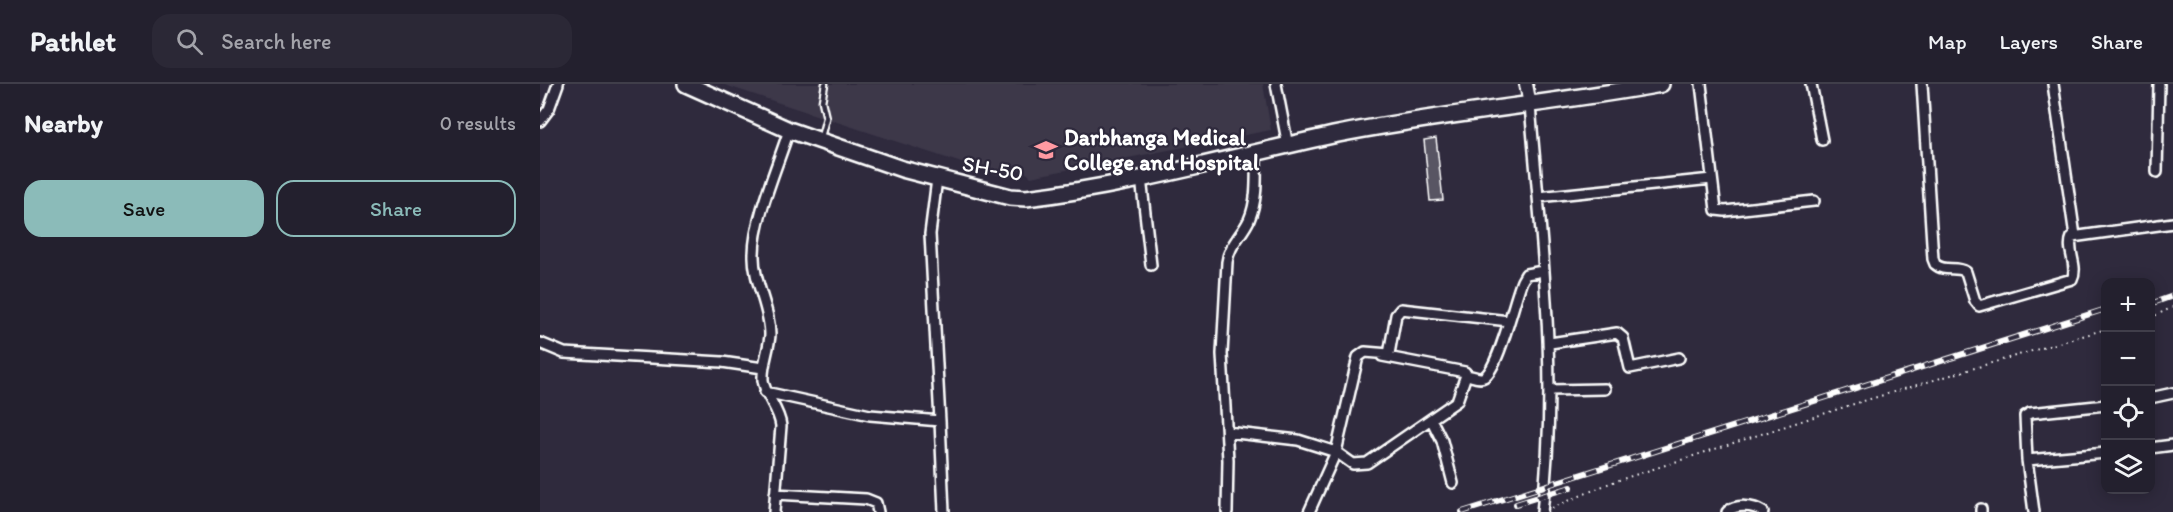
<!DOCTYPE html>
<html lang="en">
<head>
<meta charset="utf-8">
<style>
  :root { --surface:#23202e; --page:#2b2836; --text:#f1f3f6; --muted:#a3a3aa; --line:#403e4a; --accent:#8bbbb9 }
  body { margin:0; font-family:Itim,sans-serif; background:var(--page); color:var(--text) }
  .controls { position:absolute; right:18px; bottom:18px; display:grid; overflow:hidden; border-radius:12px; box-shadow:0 3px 15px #0003 }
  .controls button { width:54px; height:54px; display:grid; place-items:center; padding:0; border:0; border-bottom:2px solid var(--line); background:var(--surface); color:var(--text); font:30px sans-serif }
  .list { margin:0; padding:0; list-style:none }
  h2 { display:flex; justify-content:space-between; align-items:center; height:78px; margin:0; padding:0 24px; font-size:26px }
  h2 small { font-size:20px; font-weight:400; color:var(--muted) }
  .actions { display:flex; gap:12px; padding:18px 24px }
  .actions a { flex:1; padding:14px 0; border:2px solid var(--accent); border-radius:18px; text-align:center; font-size:21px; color:var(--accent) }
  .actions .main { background:var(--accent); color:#111 }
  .icon { flex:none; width:33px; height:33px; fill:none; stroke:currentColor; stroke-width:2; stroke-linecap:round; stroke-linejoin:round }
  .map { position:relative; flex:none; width:1633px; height:428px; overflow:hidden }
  header { display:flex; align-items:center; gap:36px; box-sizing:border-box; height:84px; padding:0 30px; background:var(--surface); border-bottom:2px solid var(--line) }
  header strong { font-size:28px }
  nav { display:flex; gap:33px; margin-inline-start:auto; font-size:21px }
  .search { width:420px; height:54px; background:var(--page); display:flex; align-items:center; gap:15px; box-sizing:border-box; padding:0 21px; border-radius:18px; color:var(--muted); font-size:22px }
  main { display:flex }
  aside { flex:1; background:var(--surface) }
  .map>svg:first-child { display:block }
  .built { fill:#3c3749 }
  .building { fill:#595564; stroke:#fff; stroke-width:1.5 }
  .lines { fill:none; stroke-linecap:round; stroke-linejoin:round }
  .service-casing { stroke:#fff; stroke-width:9 }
  .minor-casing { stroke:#fff; stroke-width:14 }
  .tertiary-casing { stroke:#fff; stroke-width:16 }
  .primary-casing { stroke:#fff; stroke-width:20 }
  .path { stroke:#fff; stroke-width:2; stroke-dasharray:1.5 4.5; stroke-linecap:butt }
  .service { stroke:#2f2a3d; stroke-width:4.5 }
  .minor { stroke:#2f2a3d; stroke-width:9 }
  .tertiary { stroke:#2f2a3d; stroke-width:12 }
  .primary { stroke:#2f2a3d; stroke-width:15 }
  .rail-casing { stroke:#fff; stroke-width:6 }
  .rail { stroke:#2f2a3d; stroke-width:4; stroke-dasharray:11; stroke-linecap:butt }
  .labels { text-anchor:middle; stroke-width:4.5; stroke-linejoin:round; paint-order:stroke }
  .poi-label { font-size:22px; font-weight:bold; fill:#fff; stroke:#2f2a3d; text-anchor:start }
  .street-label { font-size:22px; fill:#fff; stroke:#2f2a3d }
</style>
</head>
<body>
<header>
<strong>Pathlet</strong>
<div class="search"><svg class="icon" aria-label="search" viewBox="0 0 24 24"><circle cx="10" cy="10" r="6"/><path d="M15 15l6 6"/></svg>Search here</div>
<nav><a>Map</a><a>Layers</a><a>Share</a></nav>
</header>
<main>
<aside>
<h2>Nearby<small>0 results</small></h2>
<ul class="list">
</ul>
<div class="actions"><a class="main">Save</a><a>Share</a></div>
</aside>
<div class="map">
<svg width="1633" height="428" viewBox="0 0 1633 428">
  <rect width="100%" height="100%" fill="#2f2a3d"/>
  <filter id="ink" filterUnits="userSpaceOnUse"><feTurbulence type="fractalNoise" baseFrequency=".0167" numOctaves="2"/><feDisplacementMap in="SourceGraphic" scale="12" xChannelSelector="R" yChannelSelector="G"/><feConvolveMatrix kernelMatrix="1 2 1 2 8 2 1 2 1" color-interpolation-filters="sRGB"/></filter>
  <g filter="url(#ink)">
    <path class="built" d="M 182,0 L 723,0 L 731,46 L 491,93 L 482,85 L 461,92 Z"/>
    <path class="building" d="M 896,54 L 903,116 L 890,117 L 884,56 Z"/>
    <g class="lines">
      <g class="service-casing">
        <path id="service" d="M 281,53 L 286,34 L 282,17 L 285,0"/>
      </g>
      <g class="minor-casing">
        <path id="minor" d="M 736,0 L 748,62
          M 1161,0 L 1176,126 L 1185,127 L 1274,117
          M 1271,0 L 1282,56
          M 1382,0 L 1393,175 L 1395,180 C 1405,189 1416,181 1426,188 L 1435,217 L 1439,222 L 1532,195 C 1539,182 1526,166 1532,153 L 1633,139
          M 1513,0 L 1535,152
          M 990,21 C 1001,156 1019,292 1002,428
          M 0,37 L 9,25 L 18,0
          M 1617,88 L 1619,0
          M 601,94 L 611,181
          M 998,113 L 1172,95
          M 0,259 L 24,269 L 182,278 L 223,284
          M 1010,259 L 1077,249 L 1083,254 L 1090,284 L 1139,274
          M 842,272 L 925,288
          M 1010,306 L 1065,305
          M 225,308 L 330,331 L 400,337 L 390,150 L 397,95
          M 1610,314 L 1633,309
          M 891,335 L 902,357 L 913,399
          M 400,337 L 404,428
          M 687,348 L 758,356 L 796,368 L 818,273 L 825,268 L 849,270 L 856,231 L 861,225 L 969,237
          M 1610,364 L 1633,361
          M 1487,376 L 1566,369
          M 235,410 L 326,415 L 336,419 L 338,428
          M 1441,425 L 1441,428
          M 234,428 L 241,342 C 239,324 225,313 223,296 C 222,281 229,266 230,251 C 230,223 213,198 214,170 C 214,135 238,81 249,46
          M 687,428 L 688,376 L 682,270 L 687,178 C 689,161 702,151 709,136 C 718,116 716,91 716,69
          M 769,428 L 796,368 L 813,380 L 827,379 L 917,317 L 926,291 C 931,291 939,296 944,293 C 959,284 974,216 982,197 L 986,190 L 1003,187
          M 1187,428 C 1196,420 1213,421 1223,428
          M 1494,428 L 1487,376 L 1485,332 L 1490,329 L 1566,321"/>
      </g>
      <g class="tertiary-casing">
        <path id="tertiary" d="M 986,0 L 990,21"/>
      </g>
      <g class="primary-casing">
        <path id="primary" d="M 146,0 L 249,46 L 362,85 L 470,113 L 486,114 C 590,102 691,73 793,51 C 901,29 1012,20 1121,0"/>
      </g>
      <path class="path" d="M 1610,234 L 1633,223
        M 1012,424 L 1070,399 L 1320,318 L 1566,245"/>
      <use href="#service" class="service"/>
      <use href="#minor" class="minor"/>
      <use href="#tertiary" class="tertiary"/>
      <use href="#primary" class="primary"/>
      <g class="rail-casing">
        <path id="rail" d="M 1610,220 L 1633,212
          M 976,420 L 1031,403
          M 922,428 L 1566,225"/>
      </g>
      <use href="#rail" class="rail"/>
    </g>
  </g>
  <defs>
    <g id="university-bare" transform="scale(1.8)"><path d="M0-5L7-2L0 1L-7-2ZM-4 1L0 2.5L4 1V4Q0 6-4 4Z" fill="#ff9aa2" stroke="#2f2a3d" stroke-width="2.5" paint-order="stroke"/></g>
  </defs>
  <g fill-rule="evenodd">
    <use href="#university-bare" x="506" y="66"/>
  </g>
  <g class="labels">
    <g class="poi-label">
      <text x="524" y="61">Darbhanga Medical<tspan x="524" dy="25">College and Hospital</tspan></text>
    </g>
    <g class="street-label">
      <text transform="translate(453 84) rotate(10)" y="8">SH-50</text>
    </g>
  </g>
</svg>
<div class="controls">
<button>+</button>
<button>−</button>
<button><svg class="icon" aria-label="locate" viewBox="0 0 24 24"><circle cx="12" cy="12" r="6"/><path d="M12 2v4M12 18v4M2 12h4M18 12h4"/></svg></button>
<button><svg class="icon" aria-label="layers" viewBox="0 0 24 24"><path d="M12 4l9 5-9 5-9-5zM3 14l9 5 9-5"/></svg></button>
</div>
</div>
</main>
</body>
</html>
